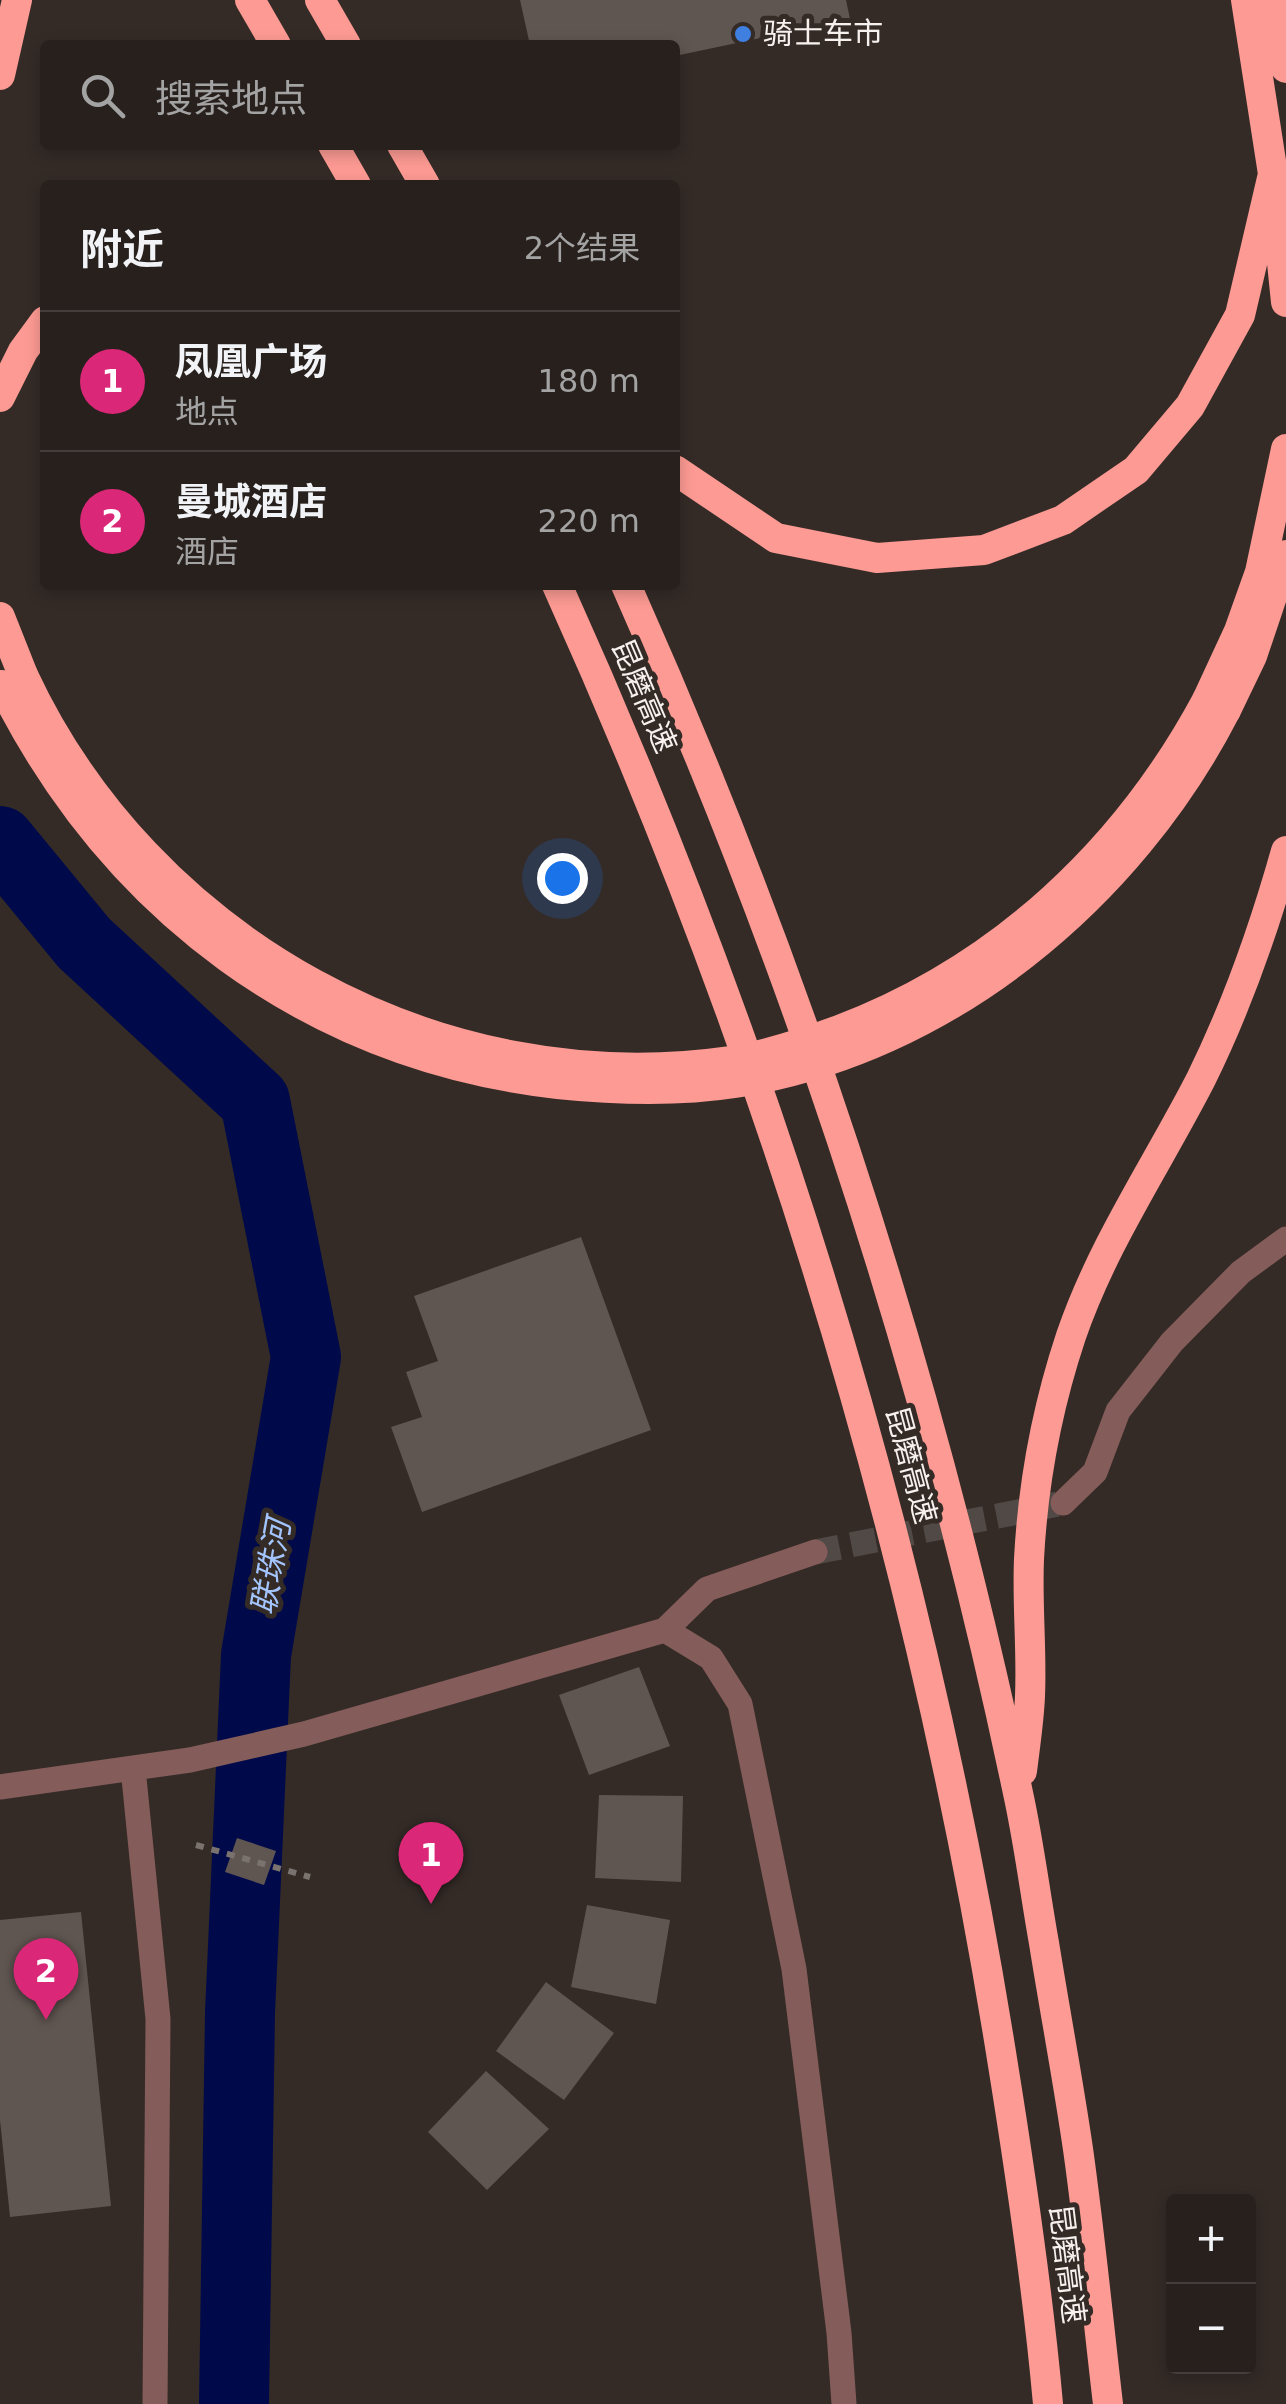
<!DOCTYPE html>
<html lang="zh">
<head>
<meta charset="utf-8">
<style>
  :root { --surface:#27201d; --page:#2f2826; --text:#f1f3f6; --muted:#a4a3a4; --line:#433e3b; --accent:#db2777 }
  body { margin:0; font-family:"DejaVu Sans","Noto Sans SC",sans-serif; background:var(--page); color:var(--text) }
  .controls { position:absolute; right:30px; bottom:30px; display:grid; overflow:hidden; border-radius:10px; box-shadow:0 5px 15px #0003 }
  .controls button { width:90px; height:90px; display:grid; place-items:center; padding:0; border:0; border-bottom:2px solid var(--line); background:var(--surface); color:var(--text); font:50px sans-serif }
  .you { position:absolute; left:562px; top:878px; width:35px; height:35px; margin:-25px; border:8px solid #fff; border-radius:50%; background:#1a73e8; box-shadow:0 0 0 15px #1a73e833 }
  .badge { display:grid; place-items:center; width:65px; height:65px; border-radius:50%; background:var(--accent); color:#fff; font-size:32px; font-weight:700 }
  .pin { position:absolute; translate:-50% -82px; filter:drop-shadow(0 2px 5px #0008) }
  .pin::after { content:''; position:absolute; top:52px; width:35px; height:30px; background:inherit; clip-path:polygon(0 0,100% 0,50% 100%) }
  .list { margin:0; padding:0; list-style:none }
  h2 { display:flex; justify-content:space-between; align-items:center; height:130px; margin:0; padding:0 40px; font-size:42px }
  h2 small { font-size:32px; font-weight:400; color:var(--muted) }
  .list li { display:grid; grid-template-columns:65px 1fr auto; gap:30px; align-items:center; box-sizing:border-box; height:140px; padding:0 40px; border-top:2px solid var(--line) }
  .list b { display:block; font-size:38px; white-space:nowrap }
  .list p { margin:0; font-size:32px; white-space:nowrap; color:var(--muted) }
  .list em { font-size:32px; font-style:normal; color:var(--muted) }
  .icon { flex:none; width:55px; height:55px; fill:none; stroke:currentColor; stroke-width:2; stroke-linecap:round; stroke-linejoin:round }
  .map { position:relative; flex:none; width:1286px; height:2404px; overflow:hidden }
  .search { position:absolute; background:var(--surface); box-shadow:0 5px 15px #0003; left:40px; top:40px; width:640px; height:110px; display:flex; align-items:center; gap:25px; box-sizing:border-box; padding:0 35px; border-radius:10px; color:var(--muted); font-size:38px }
  .panel { position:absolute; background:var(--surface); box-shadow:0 5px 15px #0003; left:40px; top:180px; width:640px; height:410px; border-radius:10px }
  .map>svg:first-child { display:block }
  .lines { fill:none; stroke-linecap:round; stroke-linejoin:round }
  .river { stroke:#000a4a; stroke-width:70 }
  .building { fill:#5f5551 }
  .minor-tunnel { stroke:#514945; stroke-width:25; stroke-dasharray:25 12; stroke-linecap:butt }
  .path { stroke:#7a726e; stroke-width:6; stroke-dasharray:8 8; stroke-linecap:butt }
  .minor { stroke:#845c59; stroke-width:25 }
  .motorway { stroke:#fc9a93; stroke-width:30 }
  .motorway-bridge { stroke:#fc9a93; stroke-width:30 }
  .shop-dot { fill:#3f7fe0; stroke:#342b27; stroke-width:4 }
  .labels { text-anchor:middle; stroke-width:10; stroke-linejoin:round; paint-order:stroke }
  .poi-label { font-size:30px; fill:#f6f1ee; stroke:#342b27; text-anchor:start }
  .street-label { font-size:30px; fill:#f6f1ee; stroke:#342b27 }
  .water-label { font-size:32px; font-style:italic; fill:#a3c4fd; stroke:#342b27 }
</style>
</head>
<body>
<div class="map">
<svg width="1286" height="2404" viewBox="0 0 1286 2404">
  <rect width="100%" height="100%" fill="#342b27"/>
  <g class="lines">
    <path class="river" d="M 0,841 L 84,943 L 255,1101 L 306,1357 L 256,1655 L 240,2013 L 234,2404"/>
  </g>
  <path class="building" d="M 520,0 L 846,0 L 850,19 L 675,56 L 675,45 L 530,45 Z
    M 581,1237 L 651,1430 L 422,1512 L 391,1427 L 422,1417 L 406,1372 L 438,1361 L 414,1296 Z
    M 639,1667 L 670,1746 L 589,1775 L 559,1695 Z
    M 599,1795 L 683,1796 L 681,1882 L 595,1878 Z
    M 237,1838 L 276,1851 L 264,1885 L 225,1872 Z
    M 587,1905 L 670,1920 L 656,2004 L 571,1987 Z
    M 81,1912 L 111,2206 L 10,2217 L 0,2120 L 0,1920 Z
    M 546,1982 L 614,2033 L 564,2100 L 496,2051 Z
    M 486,2071 L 549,2129 L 487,2190 L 428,2132 Z"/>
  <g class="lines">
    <path class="minor-tunnel" d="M 815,1552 L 1063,1503"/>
    <path class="path" d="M 196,1845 L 310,1877"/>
    <path class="minor" d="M 1063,1503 L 1095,1472 L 1118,1411 L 1172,1342 L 1241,1272 L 1286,1239
      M 665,1630 L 711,1658 L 740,1704 L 794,1969 L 839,2333 L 844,2404
      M 133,1768 L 158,2019 L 155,2404
      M 0,1787 L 190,1760 L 304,1734 L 665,1630 L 707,1589 L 815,1552"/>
    <path class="motorway" d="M 250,0 L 276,45
      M 320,0 L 346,45
      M 1246,0 L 1273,174 L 1286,302
      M 1276,0 L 1286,68
      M 0,75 L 17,0
      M 333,145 L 356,185
      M 402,145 L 425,185
      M 0,397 L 23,351 L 45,321
      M 675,470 L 776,538 L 877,558 L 984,550 L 1063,520 L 1136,470 L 1190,406 L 1240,315 L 1273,174
      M 557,585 C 770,1056 922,1553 1003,2065 C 1021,2177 1038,2291 1048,2404
      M 626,585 C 799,972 931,1378 1018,1793 C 1029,1843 1035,1893 1044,1943 C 1055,2012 1068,2080 1078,2149 C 1090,2234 1098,2319 1108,2404
      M 0,617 L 23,675
      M 1207,700 L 1239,631 L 1260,572 L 1286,449
      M 1226,710 L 1252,656 L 1286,555
      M 1022,1771 C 1025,1746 1029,1721 1030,1696 C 1032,1650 1027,1605 1029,1559 C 1033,1483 1047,1408 1071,1336 C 1103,1243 1157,1165 1201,1079 C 1237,1006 1264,929 1286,851"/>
    <path class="motorway-bridge" d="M 23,675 C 147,941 437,1103 730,1061 C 767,1055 804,1043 839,1030 C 1000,969 1126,851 1207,700
      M 2,685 C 112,907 309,1056 558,1084 C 616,1090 677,1092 735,1083 C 947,1050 1130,897 1226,710"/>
  </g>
  <circle class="shop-dot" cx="743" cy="34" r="10"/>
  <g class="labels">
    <g class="poi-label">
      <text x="763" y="44">骑士车市</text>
    </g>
    <g class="street-label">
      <text transform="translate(644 696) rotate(67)" y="10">昆磨高速</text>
      <text transform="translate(911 1465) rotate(75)" y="10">昆磨高速</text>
      <text transform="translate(1067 2264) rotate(83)" y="10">昆磨高速</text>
    </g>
    <g class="water-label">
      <text transform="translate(271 1567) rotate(-80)" y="11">联珠河</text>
    </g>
  </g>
</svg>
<div class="controls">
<button>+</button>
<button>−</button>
</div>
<div class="you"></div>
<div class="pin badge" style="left:431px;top:1904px">1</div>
<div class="pin badge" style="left:46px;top:2020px">2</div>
<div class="search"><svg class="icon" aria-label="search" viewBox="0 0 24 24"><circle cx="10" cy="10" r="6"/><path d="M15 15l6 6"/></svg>搜索地点</div>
<section class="panel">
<h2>附近<small>2个结果</small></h2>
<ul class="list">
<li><span class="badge">1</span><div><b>凤凰广场</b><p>地点</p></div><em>180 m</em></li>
<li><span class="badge">2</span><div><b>曼城酒店</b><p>酒店</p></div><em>220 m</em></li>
</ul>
</section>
</div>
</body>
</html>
